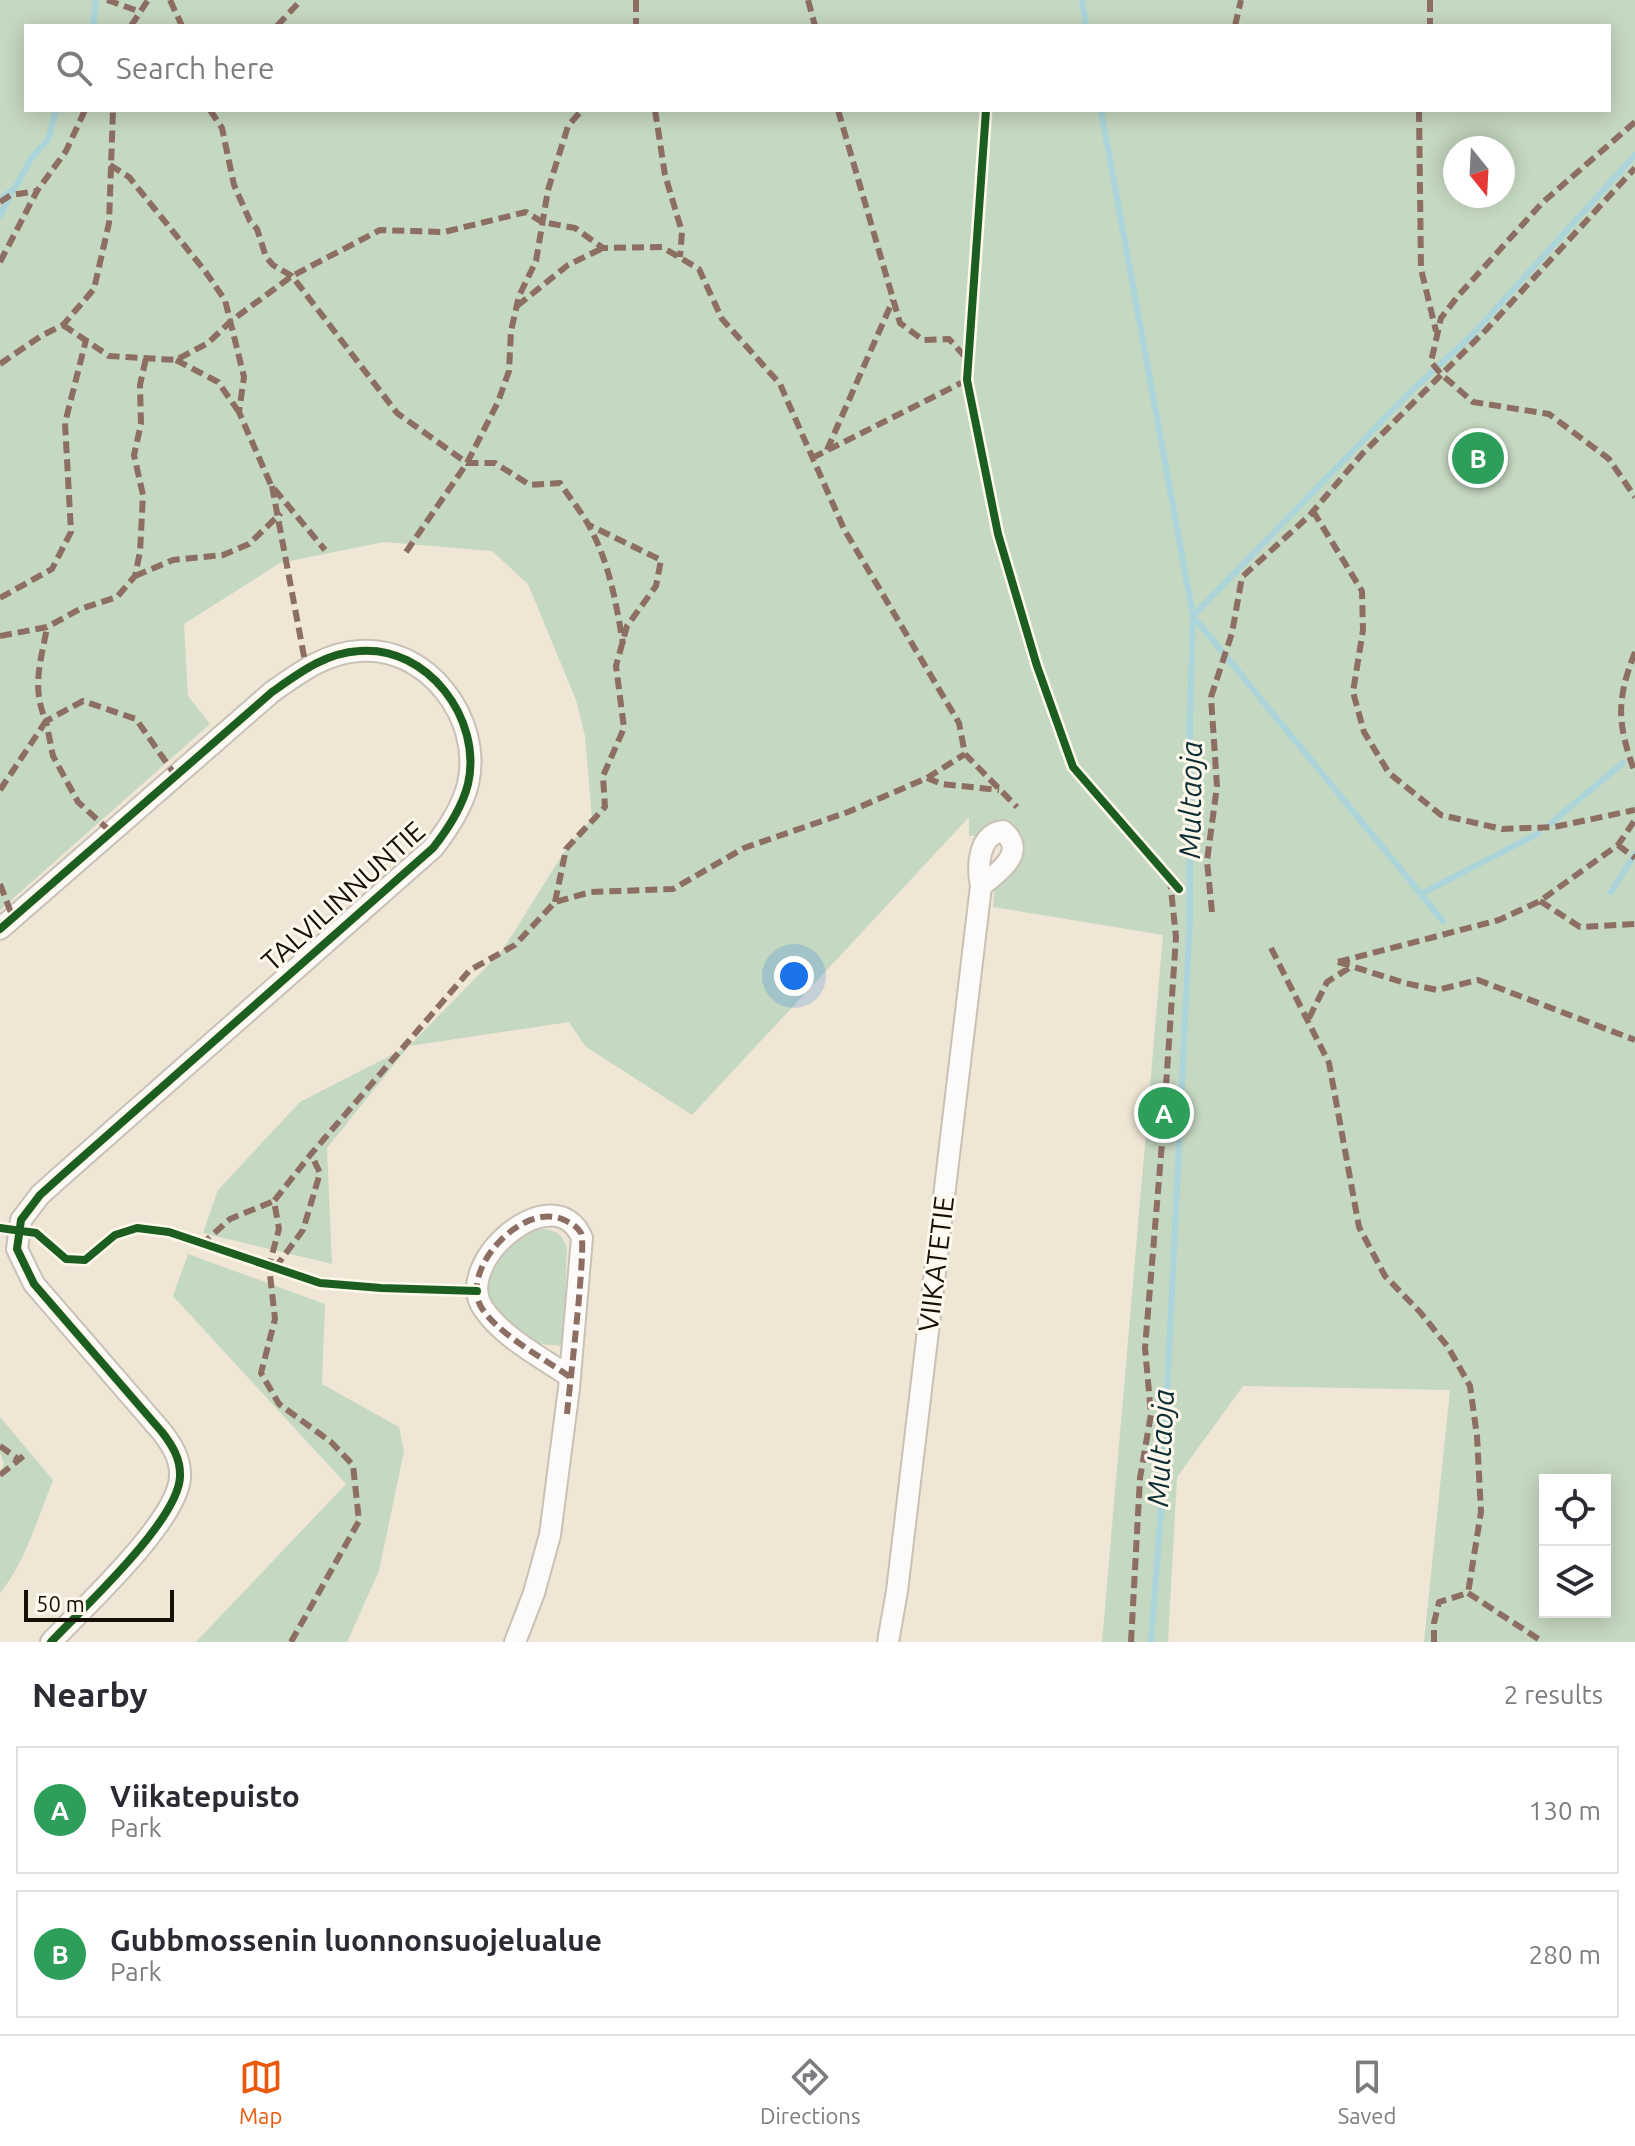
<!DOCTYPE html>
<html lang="en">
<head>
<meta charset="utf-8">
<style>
  :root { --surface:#fff; --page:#f2f2f3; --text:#2b2b33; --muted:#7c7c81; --line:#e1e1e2; --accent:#ea580c }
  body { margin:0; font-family:Ubuntu,sans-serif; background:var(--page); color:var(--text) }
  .controls { position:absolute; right:24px; bottom:24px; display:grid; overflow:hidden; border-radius:0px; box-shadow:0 4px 20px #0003 }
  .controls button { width:72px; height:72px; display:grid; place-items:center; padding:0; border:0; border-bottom:2px solid var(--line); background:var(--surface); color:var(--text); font:40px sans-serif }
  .compass { position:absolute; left:1443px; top:136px; width:72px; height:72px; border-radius:50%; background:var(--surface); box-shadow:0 4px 20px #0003; rotate:162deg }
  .scale { position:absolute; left:24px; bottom:20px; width:150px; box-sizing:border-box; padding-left:8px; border:4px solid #150f05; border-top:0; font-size:22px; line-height:28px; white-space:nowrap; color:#150f05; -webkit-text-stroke:6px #fff8ec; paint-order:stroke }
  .you { position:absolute; left:794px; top:976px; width:28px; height:28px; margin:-20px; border:6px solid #fff; border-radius:50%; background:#1a73e8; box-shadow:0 0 0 12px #1a73e833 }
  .badge { display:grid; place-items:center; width:52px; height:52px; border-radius:50%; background:var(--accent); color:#fff; font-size:26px; font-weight:700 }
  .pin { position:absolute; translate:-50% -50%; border:4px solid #fff; box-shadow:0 2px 8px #0006 }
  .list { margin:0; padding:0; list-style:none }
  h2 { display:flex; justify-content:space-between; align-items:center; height:104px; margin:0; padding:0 32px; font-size:34px }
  h2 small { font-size:26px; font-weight:400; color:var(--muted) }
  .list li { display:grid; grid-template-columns:52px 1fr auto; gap:24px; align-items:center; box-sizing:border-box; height:128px; margin:0 16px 16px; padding:0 16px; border:2px solid var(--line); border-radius:0px }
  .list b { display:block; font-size:30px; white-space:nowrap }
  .list p { margin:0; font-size:26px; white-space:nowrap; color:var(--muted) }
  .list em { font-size:26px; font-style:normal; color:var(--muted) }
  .icon { flex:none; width:44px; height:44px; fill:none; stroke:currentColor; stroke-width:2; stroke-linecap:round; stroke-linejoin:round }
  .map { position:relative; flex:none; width:1635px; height:1642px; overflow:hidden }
  .search { position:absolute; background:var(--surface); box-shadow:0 4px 20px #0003; left:24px; right:24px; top:24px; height:88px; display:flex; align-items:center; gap:20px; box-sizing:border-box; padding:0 28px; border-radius:0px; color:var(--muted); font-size:30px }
  .sheet { height:392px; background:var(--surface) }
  nav { display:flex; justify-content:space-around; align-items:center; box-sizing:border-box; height:112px; border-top:2px solid var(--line); background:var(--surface); font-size:22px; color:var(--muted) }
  nav a { display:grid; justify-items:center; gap:4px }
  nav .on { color:var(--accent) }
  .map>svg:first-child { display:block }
  .green { fill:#c5d8c1; fill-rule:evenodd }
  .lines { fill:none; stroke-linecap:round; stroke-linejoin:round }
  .stream { stroke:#abd5da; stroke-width:6 }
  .minor-casing { stroke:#c8c1b4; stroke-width:24 }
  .minor { stroke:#fdfbf9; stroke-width:20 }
  .quiet { stroke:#8d6e63; stroke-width:6; stroke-dasharray:12 6; stroke-linecap:butt }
  .cycleway-casing { stroke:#fff8ec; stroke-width:13 }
  .cycleway { stroke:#1b5e20; stroke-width:8 }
  .labels { text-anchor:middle; stroke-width:6; stroke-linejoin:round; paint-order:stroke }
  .street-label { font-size:28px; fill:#150f05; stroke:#fff8ec }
  .water-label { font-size:30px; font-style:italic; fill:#0e2f35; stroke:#fff8ec }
</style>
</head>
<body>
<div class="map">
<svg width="1635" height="1642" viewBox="0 0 1635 1642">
  <rect width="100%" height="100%" fill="#efe6d5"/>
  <path class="green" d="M 0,0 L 1635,0 L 1635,1642 L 1424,1642 L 1450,1390 L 1243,1386 L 1177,1477 L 1168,1642 L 1102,1642 L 1163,935 L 993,907 L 995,885 L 1022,861 L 1022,844 L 1017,834 L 969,836 L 969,817 L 692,1115 L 585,1046 L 569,1022 L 409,1046 L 327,1148 L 332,1264 L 203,1233 L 218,1190 L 300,1102 L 409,1046 L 502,951 L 566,849 L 592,819 L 585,736 L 576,700 L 528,584 L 492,551 L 384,542 L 280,563 L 184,624 L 188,696 L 210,724 L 0,910 ZM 26,26 L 1609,26 L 1609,110 L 26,110 ZM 1455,148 L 1503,148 L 1503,196 L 1455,196 ZM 1545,1480 L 1605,1480 L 1605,1612 L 1545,1612 Z
    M 539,1228 C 555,1230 562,1233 567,1248 L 563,1346 C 554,1345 541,1345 532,1341 C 525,1339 518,1331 511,1327 C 466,1293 493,1243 539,1228 Z
    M 188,1254 L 325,1304 L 322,1384 L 399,1427 L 404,1451 L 379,1571 L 347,1642 L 196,1642 L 346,1484 L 173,1296 Z
    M 0,1417 L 53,1480 C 39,1515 24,1565 0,1593 L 0,1473 L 4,1463 L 0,1453 Z"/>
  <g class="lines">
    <path class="stream" d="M 1082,0 L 1086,26
      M 93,26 L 96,0
      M 1101,110 L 1193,616 L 1190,718 L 1190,917 L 1162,1497 L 1151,1642
      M 0,199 L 15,188 L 32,157 L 48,140 L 56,110
      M 0,216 L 11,194
      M 1551,823 L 1623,763
      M 1611,892 L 1635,854
      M 1423,893 L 1539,833
      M 1443,921 L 1193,616 L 1408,394 L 1472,335 L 1635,155"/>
    <g class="minor-casing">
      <path id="minor" d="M 0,929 L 272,692 C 299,673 325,653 359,651 C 427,645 483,719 468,784 C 462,808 448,829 433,848 L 60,1177 L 40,1195 L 21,1220 L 17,1249 L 34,1284 L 162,1432 C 172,1445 181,1459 180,1477 C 178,1521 83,1608 51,1642
        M 515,1642 L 534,1593 L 550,1535 L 569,1388 L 582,1238 C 555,1174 452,1262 483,1308 C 503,1338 541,1357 570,1377
        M 888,1642 L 897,1591 L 981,886 C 977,867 978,834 1003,831 C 1028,852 999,872 981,886"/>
    </g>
    <use href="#minor" class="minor"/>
    <path class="quiet" d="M 107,0 L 141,12
      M 170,0 L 182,26
      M 636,0 L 636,26
      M 808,0 L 815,26
      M 1430,0 L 1430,26
      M 131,26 L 148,0
      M 277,26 L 301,0
      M 1235,26 L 1241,0
      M 210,110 L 222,128 L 234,185 L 250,221 L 257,229 L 266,257 L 273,265 L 292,276 L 397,413 L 467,463 L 495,463 L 530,485 L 560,483 C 569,497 580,510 588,524 C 609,561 616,602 623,644
      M 655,110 L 665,175 L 682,232 L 680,257
      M 838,110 L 900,323 L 923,340 L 949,339 L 968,360
      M 1419,110 L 1421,269 L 1436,331
      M 1635,122 L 1542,203 L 1458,296 L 1441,318 L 1431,362 L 1441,374 L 1473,402 L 1549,414 L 1609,459 L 1635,497
      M 110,165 L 129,177 L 205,271 L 225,300 L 244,377 L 239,412 L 271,485 L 325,550
      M 0,202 L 11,195 L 37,191
      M 0,262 L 37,191 L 66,151 L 85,110
      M 517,306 L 568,265 L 603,248
      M 63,325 L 109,356 L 176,360 L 208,343 L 231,321 L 292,276 L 380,230 L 444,232 L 526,212 L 542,222 L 575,228 L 603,248 L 662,247 L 699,269 L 722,319 L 780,384 L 844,529 L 959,723 L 965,754 L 1017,807
      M 176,360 L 218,382 L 239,412
      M 0,364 L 41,336 L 63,325 L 94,289 L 109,223 L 113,110
      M 827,450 L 893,300
      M 812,458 L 967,380
      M 272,486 L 306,667
      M 1313,511 L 1362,591 L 1363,630 L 1353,692 L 1364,732 L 1389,773 L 1441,815 L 1502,829 L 1554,827 L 1635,810
      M 406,552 L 467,463 L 498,402 L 509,371 L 511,331 L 519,296 L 536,261 L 548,190 L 568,126 L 582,110
      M 135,576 L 173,560 L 223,555 L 249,544 L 281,513
      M 0,598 L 52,569 L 71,532 L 65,423 L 86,340
      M 0,636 L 47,627 L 80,609 L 117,597 L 135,576 L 140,552 L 143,495 L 134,455 L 141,424 L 140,385 L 146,358
      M 1635,652 C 1616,701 1617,723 1635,773
      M 927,778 L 942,784 L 999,790
      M 0,790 L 46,721 C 31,687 41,662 47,627
      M 110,831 L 78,802 L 53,756 L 46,721 L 83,701 L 136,719 L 175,775
      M 1618,845 L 1635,858
      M 0,884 L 13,918
      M 1540,901 L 1580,927 L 1635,924
      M 555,902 L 566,849 L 605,807 L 603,776 L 624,728 L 616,666 L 627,626 L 656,586 L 661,560 L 589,525
      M 1212,912 L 1207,861 L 1217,786 L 1211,697 L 1232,633 L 1242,577 L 1309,516 L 1362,454 L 1486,330 L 1635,168
      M 1271,948 L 1329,1063 L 1359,1227 L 1385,1276 L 1420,1312 L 1448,1347 L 1470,1386 L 1477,1436 L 1481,1512 L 1468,1593
      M 1338,962 L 1499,920 L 1540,901 L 1618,845 L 1635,820
      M 1338,962 L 1405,983 L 1437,990 L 1478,980 L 1635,1040
      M 1309,1018 L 1327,982 L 1349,968
      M 201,1245 L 230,1219 L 274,1201
      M 275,1268 L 303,1230 L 320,1173 L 311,1154
      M 567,1414 C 569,1390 587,1245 581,1233 C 576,1225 569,1222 562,1219 C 522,1203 462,1267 480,1305 C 494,1332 545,1359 570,1377
      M 0,1446 L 18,1459
      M 0,1475 L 26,1454
      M 1468,1593 L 1543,1642
      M 291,1642 L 359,1521 L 353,1465 L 331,1442 L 279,1404 L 261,1373 L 275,1319 L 269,1266 L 279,1229 L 274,1201 L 311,1154 L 470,970 L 515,945 L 555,902 L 591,892 L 673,889 L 744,848 L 848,812 L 927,778 L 965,754
      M 1131,1642 L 1140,1478 L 1151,1414 L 1145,1348 L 1163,1131 L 1176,937 L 1170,880
      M 1434,1642 L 1434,1623 L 1439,1602 L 1468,1593"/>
    <g class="cycleway-casing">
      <path id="cycleway" d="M 986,110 L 967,380 L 998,534 L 1037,666 L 1073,767 L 1179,889
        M 0,929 L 272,692 C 299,673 325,653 359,651 C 427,645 483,719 468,784 C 462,808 448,829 433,848 L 60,1177 L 40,1195 L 21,1220 L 17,1249 L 34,1284 L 162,1432 C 172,1445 181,1459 180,1477 C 178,1521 83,1608 51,1642
        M 0,1228 L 36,1233 L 66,1259 L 85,1260 L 115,1235 L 137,1228 L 169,1232 L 320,1283 L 381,1288 L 477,1291"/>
    </g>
    <use href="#cycleway" class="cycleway"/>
  </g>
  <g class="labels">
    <g class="street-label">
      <text transform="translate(343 896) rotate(-42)" y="10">TALVILINNUNTIE</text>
      <text transform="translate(936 1264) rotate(-83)" y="10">VIIKATETIE</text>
    </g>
    <g class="water-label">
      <text transform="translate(1191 800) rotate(-89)" y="10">Multaoja</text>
      <text transform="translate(1161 1448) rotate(-87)" y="10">Multaoja</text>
    </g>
  </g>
</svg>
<div class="controls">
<button><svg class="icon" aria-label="locate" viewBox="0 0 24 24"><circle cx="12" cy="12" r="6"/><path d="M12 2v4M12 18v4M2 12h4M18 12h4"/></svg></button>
<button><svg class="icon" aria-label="layers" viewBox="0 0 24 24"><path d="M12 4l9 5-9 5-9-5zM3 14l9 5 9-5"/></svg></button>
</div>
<svg class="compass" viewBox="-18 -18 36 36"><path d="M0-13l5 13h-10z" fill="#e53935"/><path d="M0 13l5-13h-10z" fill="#7c7c81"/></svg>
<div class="scale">50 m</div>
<div class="you"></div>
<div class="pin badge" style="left:1164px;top:1113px;background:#2e9e5b">A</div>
<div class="pin badge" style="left:1478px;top:458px;background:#2e9e5b">B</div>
<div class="search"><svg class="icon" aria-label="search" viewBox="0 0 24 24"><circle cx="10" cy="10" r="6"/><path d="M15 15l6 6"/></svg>Search here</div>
</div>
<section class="sheet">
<h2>Nearby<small>2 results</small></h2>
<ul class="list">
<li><span class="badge" style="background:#2e9e5b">A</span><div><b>Viikatepuisto</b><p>Park</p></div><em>130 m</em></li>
<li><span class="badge" style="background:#2e9e5b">B</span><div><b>Gubbmossenin luonnonsuojelualue</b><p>Park</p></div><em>280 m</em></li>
</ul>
</section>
<nav>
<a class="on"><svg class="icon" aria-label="map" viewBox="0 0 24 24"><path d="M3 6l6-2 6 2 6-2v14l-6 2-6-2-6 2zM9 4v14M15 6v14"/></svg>Map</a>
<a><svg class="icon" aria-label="directions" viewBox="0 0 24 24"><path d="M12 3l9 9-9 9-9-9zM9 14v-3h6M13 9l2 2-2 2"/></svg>Directions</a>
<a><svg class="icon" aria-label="saved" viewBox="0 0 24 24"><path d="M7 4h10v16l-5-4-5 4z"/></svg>Saved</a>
</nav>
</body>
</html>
